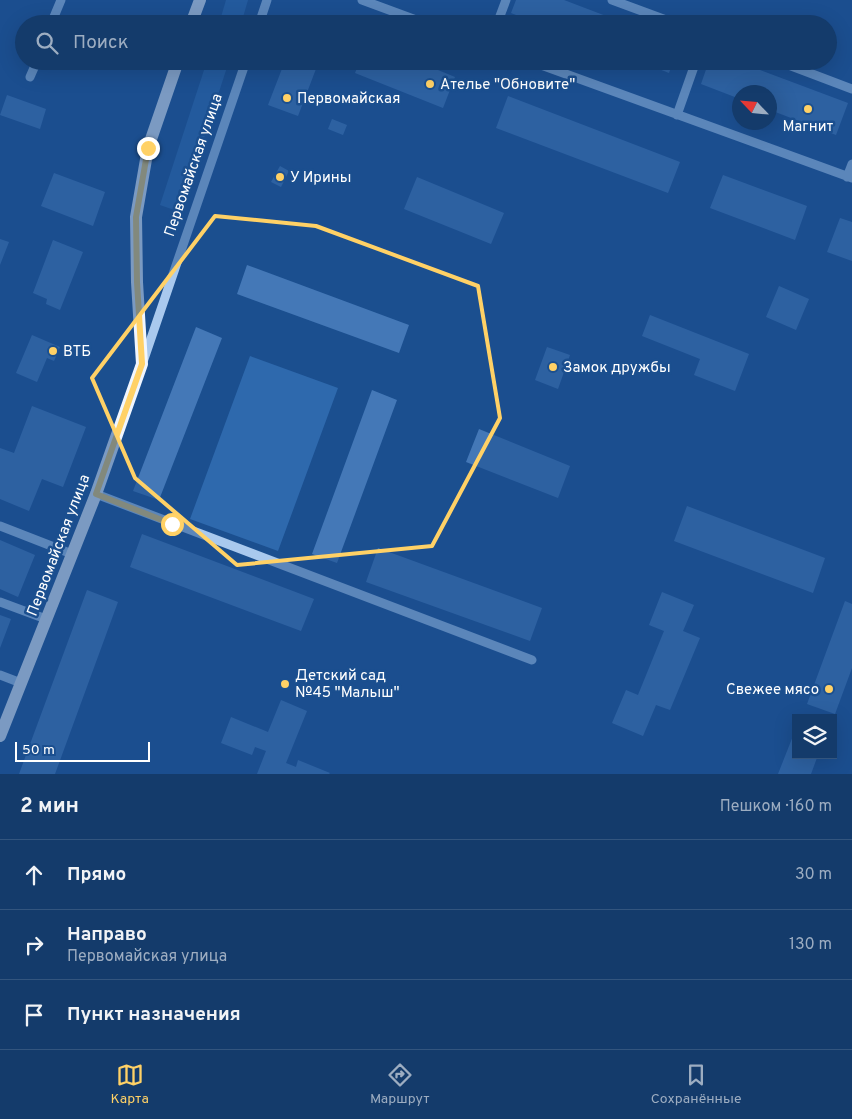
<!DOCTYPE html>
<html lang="ru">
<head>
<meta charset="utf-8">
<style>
  :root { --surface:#143b6b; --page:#1d4271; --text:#f1f3f6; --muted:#9dadc1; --line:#33557e; --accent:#ffd166 }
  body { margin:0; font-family:Overpass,sans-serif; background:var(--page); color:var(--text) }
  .controls { position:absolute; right:15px; bottom:15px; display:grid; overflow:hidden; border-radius:0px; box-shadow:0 5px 20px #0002 }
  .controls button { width:45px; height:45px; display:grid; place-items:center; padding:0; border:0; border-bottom:1px solid var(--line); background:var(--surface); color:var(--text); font:25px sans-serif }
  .compass { position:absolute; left:732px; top:85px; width:45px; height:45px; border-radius:50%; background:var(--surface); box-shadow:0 5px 20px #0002; rotate:296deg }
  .scale { position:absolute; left:15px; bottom:12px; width:135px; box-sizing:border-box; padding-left:5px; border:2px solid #fff; border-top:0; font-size:14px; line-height:18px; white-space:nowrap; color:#fff; -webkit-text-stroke:4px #1b4f8f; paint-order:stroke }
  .stop { position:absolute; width:15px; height:15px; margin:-11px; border:4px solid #ffd166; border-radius:50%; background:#fff }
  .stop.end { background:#ffd166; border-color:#fff; box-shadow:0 1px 5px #0008 }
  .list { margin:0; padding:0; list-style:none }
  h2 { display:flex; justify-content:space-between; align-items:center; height:65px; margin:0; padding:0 20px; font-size:21px }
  h2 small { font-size:16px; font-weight:400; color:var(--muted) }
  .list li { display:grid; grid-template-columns:32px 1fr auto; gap:15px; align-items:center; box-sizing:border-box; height:70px; padding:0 20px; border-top:1px solid var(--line) }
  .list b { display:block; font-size:19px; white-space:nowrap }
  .list p { margin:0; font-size:16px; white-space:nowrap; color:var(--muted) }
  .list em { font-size:16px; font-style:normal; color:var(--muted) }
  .icon { flex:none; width:28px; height:28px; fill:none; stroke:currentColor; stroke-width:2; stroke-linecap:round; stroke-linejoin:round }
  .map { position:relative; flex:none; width:852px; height:774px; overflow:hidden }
  .search { position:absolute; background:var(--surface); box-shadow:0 5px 20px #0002; left:15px; right:15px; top:15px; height:55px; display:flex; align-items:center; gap:12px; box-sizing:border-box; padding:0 18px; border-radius:28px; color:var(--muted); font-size:19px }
  .sheet { height:275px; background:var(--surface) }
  nav { display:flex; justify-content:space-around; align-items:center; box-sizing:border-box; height:70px; border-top:1px solid var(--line); background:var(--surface); font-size:14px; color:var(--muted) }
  nav a { display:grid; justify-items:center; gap:2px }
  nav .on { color:var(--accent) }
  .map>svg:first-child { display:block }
  .green { fill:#2e69ad }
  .building { fill:#4478b7 }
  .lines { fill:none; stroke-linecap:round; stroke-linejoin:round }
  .minor { stroke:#a9c9ee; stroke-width:9 }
  .major { stroke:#f0f6ff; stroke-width:12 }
  .route { stroke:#ffd166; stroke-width:6 }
  .marked { fill:none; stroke:#ffd166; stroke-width:4; stroke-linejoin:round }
  .poi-dot { fill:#ffd166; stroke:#1b4f8f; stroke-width:2 }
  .labels { text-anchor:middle; stroke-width:5; stroke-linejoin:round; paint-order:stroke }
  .poi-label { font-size:15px; fill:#fff; stroke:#1b4f8f; text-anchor:start }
  .street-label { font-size:15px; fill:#fff; stroke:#1b4f8f }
</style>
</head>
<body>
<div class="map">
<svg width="852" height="774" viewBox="0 0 852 774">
  <rect width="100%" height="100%" fill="#1b4f8f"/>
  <path class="green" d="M 226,0 L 248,0 L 241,24 L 219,24 Z
    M 207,61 L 229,61 L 180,212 L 160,205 Z
    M 250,356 L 338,388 L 278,551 L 190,519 Z"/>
  <path class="building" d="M 516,0 L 564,0 L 627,24 L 539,24 L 511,13 Z
    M 72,15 L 94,24 L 68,24 Z
    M 301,18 L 317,24 L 299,24 Z
    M 96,61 L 118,61 L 115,69 Z
    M 285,61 L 319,61 L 298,116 L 268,105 Z
    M 360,61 L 416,61 L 455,77 L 443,108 L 355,73 Z
    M 639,61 L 673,61 L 669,73 Z
    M 709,61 L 736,61 L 848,103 L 836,135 L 770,110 L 770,92 L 740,92 L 740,99 L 701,84 Z
    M 7,95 L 46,109 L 40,129 L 0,115 Z
    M 508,96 L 680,162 L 668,193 L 496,128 Z
    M 332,119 L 347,125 L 343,135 L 328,129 Z
    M 280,166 L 289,171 L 281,187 L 271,182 Z
    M 54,173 L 105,192 L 93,226 L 41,206 Z
    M 723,175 L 807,206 L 795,240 L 710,208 Z
    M 417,177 L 504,213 L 491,244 L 404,209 Z
    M 840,218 L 852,222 L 852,261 L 827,252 Z
    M 0,239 L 9,242 L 0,265 Z
    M 53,240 L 83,252 L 60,310 L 46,304 L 47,299 L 33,293 Z
    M 247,265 L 409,325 L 399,353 L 237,294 Z
    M 779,286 L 809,299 L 796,330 L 766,317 Z
    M 650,315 L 749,354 L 735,391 L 694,375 L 700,359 L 642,336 Z
    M 196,327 L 222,338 L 159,500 L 133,491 Z
    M 32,335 L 60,347 L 54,361 L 47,358 L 37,382 L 16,373 Z
    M 547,347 L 570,355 L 558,389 L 535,380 Z
    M 372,390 L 397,400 L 337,563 L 312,554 Z
    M 32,406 L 86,427 L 63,487 L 42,479 L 29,511 L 0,499 L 0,448 L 14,453 Z
    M 479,429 L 570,466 L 558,498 L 466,462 Z
    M 687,506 L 825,558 L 813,593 L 674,541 Z
    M 142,534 L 314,599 L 301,631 L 130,567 Z
    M 0,540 L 35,555 L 18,597 L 0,589 Z
    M 378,548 L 542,608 L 530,641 L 366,582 Z
    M 87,590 L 118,602 L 55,774 L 19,774 Z
    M 662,592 L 694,605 L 683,631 L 700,638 L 670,710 L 656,705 L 643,736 L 612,723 L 626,690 L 638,695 L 664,631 L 649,625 Z
    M 845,601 L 852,604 L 852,668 L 835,714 L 807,704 Z
    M 0,615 L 11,619 L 0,648 Z
    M 281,700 L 307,711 L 286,763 L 296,767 L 298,760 L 330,773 L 329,774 L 257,774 L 266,751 L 255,747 L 252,755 L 221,743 L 231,717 L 268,732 Z
    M 793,736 L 796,737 L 796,755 L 818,755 L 811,774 L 778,774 Z"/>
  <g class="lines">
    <path class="minor" d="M 362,0 L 427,24
      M 612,0 L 677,24
      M 51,24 L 61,0
      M 259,24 L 267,0
      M 497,24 L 506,0
      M 530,61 L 852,178
      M 778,61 L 852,89
      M 30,77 L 37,61
      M 677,115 L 696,61
      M 847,177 L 852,164
      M 144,359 L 246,61
      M 96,494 L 532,660
      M 0,526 L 72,554
      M 0,602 L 46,619
      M 0,675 L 21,683"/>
    <path class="major" d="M 191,24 L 200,0
      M 0,736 L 96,494 L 142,364 L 137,282 L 136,217 L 148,148 L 178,61"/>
  </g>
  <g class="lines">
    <path class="route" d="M 148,148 L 136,217 L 137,282 L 142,364 L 96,494 L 172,524"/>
  </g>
  <path d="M0 0H852V774H0ZM 215,216 L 316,226 L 478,286 L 500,418 L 432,546 L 237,565 L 135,478 L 92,378 Z" fill="#1b4f8f" fill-opacity=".55" fill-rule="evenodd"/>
  <path class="marked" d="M 215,216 L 316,226 L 478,286 L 500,418 L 432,546 L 237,565 L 135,478 L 92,378 Z"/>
  <g class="poi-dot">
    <circle cx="430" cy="84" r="5"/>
    <circle cx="287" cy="98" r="5"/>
    <circle cx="808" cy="109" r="5"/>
    <circle cx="280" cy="177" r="5"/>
    <circle cx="53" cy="351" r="5"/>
    <circle cx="553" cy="367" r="5"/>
    <circle cx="285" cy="684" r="5"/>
    <circle cx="829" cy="689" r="5"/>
  </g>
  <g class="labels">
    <g class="poi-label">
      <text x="440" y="89">Ателье "Обновите"</text>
      <text x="297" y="103">Первомайская</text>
      <text x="808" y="131" text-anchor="middle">Магнит</text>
      <text x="290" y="182">У Ирины</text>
      <text x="63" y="356">ВТБ</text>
      <text x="563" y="372">Замок дружбы</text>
      <text x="295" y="680">Детский сад<tspan x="295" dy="17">№45 "Малыш"</tspan></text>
      <text x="819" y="694" text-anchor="end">Свежее мясо</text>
    </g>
    <g class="street-label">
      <text transform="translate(193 165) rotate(-71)" y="5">Первомайская улица</text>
      <text transform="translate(58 545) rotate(-69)" y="5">Первомайская улица</text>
    </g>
  </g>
</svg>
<div class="controls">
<button><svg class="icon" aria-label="layers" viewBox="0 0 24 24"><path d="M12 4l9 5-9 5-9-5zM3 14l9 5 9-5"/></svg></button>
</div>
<svg class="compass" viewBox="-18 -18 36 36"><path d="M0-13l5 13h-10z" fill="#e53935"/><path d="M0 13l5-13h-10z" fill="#9dadc1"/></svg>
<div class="scale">50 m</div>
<div class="stop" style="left:172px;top:524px"></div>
<div class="stop end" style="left:148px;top:148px"></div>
<div class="search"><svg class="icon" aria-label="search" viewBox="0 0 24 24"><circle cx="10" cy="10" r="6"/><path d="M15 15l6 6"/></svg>Поиск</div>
</div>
<section class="sheet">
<h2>2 мин<small>Пешком · 160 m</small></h2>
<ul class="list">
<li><svg class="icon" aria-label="ahead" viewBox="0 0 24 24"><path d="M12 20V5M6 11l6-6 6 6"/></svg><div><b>Прямо</b></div><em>30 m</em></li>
<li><svg class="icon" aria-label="right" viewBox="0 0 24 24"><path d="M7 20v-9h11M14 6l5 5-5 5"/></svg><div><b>Направо</b><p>Первомайская улица</p></div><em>130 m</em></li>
<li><svg class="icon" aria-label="arrive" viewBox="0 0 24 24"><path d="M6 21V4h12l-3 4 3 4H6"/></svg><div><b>Пункт назначения</b></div></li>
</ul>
</section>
<nav>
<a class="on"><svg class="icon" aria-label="map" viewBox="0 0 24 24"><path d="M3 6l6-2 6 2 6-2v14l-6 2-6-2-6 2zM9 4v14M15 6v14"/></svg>Карта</a>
<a><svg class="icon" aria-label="directions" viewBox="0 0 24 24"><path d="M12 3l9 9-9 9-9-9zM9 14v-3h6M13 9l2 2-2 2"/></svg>Маршрут</a>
<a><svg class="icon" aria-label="saved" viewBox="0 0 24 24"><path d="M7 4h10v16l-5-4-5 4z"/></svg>Сохранённые</a>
</nav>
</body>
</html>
